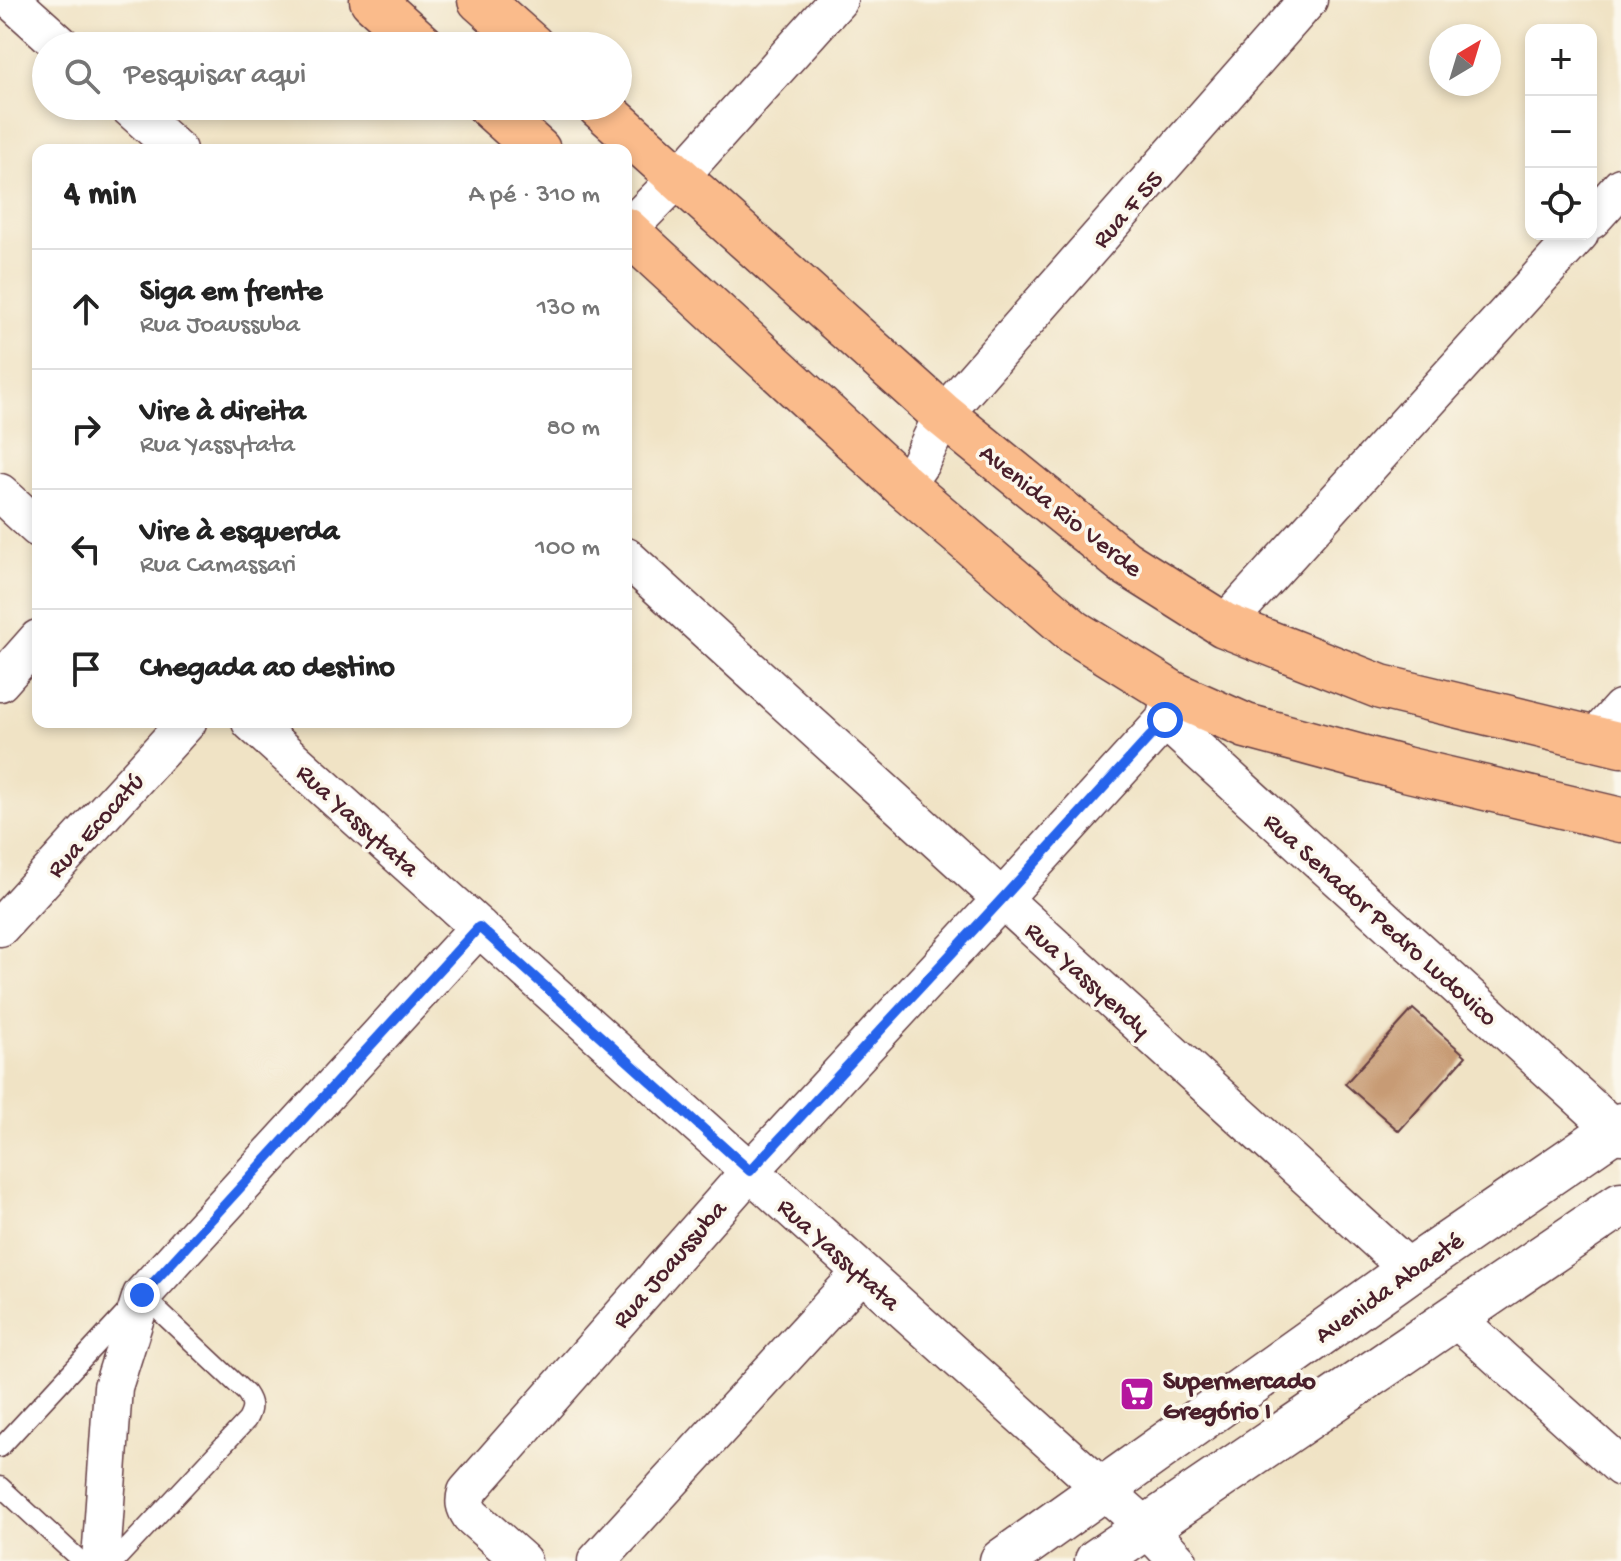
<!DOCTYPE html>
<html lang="pt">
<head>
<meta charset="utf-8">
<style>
  :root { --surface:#fff; --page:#f6f6f6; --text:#222; --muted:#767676; --line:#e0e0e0 }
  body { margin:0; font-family:"Gochi Hand",sans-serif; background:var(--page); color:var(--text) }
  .controls { position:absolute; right:24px; top:24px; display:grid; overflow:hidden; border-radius:16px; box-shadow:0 4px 12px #0003 }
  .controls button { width:72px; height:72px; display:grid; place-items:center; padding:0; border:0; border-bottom:2px solid var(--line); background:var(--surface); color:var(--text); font:40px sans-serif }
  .compass { position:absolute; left:1429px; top:24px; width:72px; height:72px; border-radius:50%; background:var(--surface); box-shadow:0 4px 12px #0003; rotate:38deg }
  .stop { position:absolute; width:24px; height:24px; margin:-18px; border:6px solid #2563eb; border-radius:50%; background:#fff }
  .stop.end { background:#2563eb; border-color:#fff; box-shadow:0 2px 8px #0008 }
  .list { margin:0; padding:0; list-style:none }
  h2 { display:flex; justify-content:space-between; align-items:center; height:104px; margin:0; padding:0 32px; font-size:34px }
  h2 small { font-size:26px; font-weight:400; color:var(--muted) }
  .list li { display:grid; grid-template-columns:52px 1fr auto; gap:24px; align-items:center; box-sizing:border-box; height:120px; padding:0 32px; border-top:2px solid var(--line) }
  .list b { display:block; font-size:30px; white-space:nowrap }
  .list p { margin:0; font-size:26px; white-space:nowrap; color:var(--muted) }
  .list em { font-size:26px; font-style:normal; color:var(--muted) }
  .icon { flex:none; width:44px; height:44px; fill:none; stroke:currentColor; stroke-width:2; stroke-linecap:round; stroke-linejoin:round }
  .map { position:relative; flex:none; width:1621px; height:1561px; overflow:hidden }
  .search { position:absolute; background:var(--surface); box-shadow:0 4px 12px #0003; left:32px; top:32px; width:600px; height:88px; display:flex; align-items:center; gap:20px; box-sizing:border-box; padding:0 28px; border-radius:44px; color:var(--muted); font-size:30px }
  .panel { position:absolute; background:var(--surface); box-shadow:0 4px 12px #0003; left:32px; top:144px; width:600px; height:584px; border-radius:16px }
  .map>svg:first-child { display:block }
  .building { fill:#c79b75 }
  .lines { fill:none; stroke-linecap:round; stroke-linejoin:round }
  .service-casing { stroke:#633c42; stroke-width:21 }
  .minor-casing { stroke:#633c42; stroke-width:41 }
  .tertiary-casing { stroke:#633c42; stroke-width:47 }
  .primary-casing { stroke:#633c42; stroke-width:47 }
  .service { stroke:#fff; stroke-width:18 }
  .minor { stroke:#fff; stroke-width:38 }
  .tertiary { stroke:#fff; stroke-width:44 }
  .primary { stroke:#fabb8b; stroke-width:44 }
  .route { stroke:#2563eb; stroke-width:10 }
  .labels { text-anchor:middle; stroke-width:7; stroke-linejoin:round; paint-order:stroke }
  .street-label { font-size:26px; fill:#4a1f2b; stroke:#fbf7ec }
  .poi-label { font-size:26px; font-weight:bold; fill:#4a1f2b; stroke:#fbf7ec; text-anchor:start }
</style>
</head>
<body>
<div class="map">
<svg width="1621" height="1561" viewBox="0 0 1621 1561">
  <rect width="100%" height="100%" fill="#fbf7ec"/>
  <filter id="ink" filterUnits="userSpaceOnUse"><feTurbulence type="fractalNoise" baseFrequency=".0125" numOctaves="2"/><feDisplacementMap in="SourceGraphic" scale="16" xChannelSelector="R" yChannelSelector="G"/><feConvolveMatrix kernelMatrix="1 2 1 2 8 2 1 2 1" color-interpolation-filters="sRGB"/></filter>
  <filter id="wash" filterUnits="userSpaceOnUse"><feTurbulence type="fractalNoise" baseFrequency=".006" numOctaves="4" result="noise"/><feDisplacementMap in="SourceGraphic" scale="32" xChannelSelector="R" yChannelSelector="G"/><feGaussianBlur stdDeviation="1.8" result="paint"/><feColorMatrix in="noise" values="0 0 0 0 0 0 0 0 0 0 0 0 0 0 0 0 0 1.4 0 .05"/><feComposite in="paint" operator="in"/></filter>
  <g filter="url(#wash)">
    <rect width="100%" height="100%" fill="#f0e3c5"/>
    <g id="blocks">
      <path class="building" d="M 1413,1009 L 1466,1056 L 1399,1131 L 1345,1084 Z"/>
    </g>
  </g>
  <g filter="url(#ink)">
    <use href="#blocks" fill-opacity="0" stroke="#633c42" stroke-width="2"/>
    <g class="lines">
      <g class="service-casing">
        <path id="service" d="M 0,1448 L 142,1295 L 246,1393 C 253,1403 253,1409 247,1420 L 115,1561
          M 0,1486 L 81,1561"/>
      </g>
      <g class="minor-casing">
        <path id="minor" d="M 11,0 L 62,46
          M 128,106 L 177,150
          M 1591,220 L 1621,187
          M 626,231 L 679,177 L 838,0
          M 904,486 L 920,463 L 943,415 L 1308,0
          M 0,493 L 38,528
          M 626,557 L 1410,1270
          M 1224,625 L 1579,234
          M 0,682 L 38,639
          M 1171,695 L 1165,720 L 1621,1135
          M 251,722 L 1102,1488 L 1146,1527 L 1178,1561
          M 1595,738 L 1621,709
          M 0,927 L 187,722
          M 1454,1317 L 1621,1467
          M 101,1561 L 113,1387 L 142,1295 L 479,927
          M 522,1561 L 471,1516 C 465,1507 464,1502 467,1492 L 750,1171 L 1002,899 L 1165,720
          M 597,1561 L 862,1272"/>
      </g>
      <g class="tertiary-casing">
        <path id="tertiary" d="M 1002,1561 L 1410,1270 L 1621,1125
          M 1097,1561 L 1621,1204"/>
      </g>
      <g class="primary-casing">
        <path id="primary" d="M 372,0 L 423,46
          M 480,0 L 532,46
          M 489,106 L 538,150
          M 599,106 L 943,415 L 1124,562 L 1224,625 L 1381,687 L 1621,745
          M 626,230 L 904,486 L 1074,632 L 1172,693 L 1246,726 L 1405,769 L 1621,820"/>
      </g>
      <use href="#service" class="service"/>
      <use href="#minor" class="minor"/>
      <use href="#tertiary" class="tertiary"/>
      <use href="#primary" class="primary"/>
    </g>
  </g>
  <g class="lines" filter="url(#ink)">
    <path class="route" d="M 142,1295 L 479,927 L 750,1171 L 1002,899 L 1165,720"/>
  </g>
  <defs>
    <g id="supermarket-square" transform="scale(1.8)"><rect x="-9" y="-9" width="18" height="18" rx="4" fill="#b5179e" stroke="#fbf7ec"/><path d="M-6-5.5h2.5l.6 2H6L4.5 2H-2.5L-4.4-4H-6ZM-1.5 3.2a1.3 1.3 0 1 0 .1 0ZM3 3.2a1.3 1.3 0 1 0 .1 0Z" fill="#fff"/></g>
  </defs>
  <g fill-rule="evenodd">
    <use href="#supermarket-square" x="1137" y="1394"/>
  </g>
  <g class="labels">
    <g class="street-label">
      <text transform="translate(1126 208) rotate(-49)" y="9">Rua F 55</text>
      <text transform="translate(1062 509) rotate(38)" y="9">Avenida Rio Verde</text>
      <text transform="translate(359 819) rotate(42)" y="9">Rua Yassytata</text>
      <text transform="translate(94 824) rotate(-48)" y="9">Rua Ecocatú</text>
      <text transform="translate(1382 918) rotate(42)" y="9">Rua Senador Pedro Ludovico</text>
      <text transform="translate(1089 978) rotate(42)" y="9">Rua Yassyendy</text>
      <text transform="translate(840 1253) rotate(42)" y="9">Rua Yassytata</text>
      <text transform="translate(668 1263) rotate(-49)" y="9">Rua Joaussuba</text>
      <text transform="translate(1388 1286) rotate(-35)" y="9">Avenida Abaeté</text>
    </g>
    <g class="poi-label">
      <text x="1163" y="1388">Supermercado<tspan x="1163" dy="30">Gregório I</tspan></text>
    </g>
  </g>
</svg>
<div class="controls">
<button>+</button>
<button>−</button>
<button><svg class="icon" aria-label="locate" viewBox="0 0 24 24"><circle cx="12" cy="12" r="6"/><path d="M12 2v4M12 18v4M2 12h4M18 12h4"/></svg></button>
</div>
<svg class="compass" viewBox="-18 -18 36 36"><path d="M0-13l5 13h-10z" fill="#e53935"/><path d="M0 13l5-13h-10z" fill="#767676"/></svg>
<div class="stop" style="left:1165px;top:720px"></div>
<div class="stop end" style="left:142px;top:1295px"></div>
<div class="search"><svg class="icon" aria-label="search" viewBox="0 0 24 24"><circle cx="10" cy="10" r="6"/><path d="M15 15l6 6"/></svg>Pesquisar aqui</div>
<section class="panel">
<h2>4 min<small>A pé · 310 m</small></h2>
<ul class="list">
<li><svg class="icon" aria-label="ahead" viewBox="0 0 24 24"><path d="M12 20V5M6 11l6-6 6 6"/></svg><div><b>Siga em frente</b><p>Rua Joaussuba</p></div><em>130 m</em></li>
<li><svg class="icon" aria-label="right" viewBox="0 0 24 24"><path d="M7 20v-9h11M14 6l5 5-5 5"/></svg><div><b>Vire à direita</b><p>Rua Yassytata</p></div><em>80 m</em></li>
<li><svg class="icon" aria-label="left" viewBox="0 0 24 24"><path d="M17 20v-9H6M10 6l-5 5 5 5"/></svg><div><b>Vire à esquerda</b><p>Rua Camassari</p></div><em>100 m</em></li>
<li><svg class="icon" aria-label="arrive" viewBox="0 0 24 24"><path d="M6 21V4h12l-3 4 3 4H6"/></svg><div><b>Chegada ao destino</b></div></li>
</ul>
</section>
</div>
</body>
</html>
